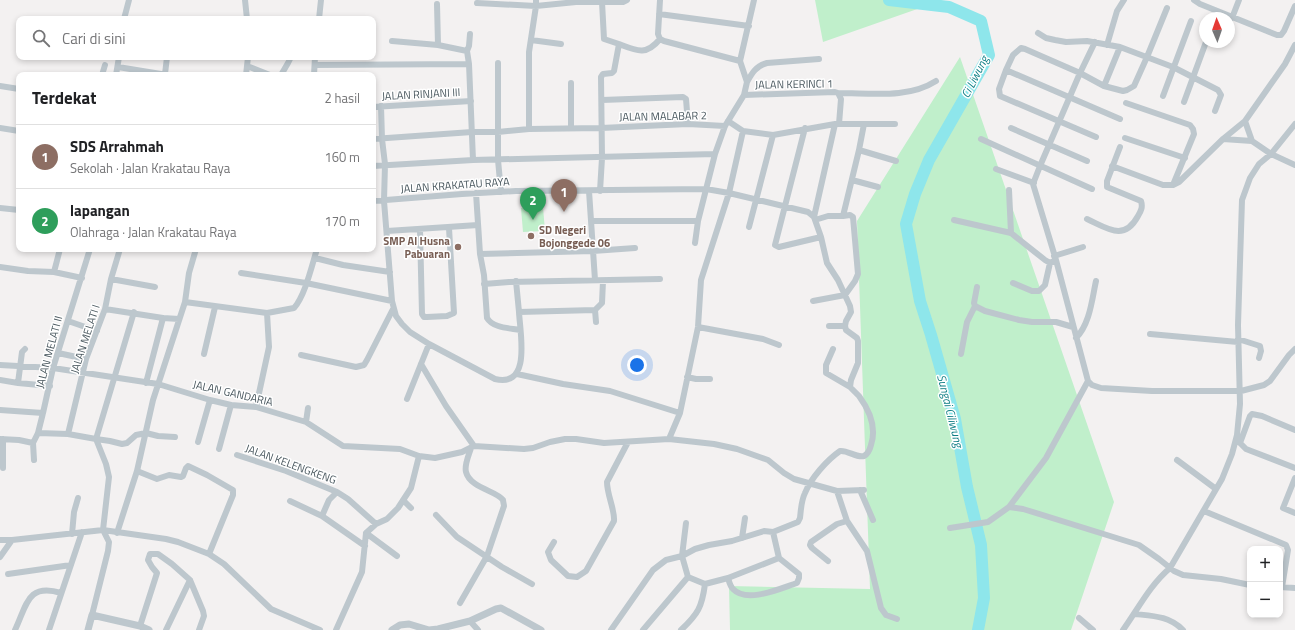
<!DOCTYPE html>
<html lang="id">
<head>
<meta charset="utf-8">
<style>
  :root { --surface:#fff; --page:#f6f6f6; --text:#202124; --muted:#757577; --line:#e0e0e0; --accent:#b45309 }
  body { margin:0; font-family:"Titillium Web",sans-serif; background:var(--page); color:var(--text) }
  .controls { position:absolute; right:12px; bottom:12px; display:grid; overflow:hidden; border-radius:8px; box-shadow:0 2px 6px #0003 }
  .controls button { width:36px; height:36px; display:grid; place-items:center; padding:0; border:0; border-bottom:1px solid var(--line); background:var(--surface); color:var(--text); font:20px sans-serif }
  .compass { position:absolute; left:1199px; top:12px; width:36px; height:36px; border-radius:50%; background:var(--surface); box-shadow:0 2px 6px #0003; rotate:358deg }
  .you { position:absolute; left:637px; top:365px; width:14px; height:14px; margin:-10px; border:3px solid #fff; border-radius:50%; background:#1a73e8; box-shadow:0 0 0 6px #1a73e833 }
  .badge { display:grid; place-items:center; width:26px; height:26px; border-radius:50%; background:var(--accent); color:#fff; font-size:13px; font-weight:700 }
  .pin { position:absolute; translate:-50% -33px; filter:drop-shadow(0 1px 2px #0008) }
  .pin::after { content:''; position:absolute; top:21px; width:14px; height:12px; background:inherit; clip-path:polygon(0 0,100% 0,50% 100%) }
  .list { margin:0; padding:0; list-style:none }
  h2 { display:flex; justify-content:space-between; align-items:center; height:52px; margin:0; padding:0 16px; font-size:17px }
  h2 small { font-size:13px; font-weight:400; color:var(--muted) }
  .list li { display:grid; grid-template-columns:26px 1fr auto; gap:12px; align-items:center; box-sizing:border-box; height:64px; padding:0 16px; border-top:1px solid var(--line) }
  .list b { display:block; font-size:15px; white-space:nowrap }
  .list p { margin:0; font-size:13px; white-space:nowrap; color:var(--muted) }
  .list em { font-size:13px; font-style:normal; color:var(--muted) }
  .icon { flex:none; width:22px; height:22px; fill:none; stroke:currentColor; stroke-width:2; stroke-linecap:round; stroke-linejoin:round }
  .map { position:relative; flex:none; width:1295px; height:630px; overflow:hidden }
  .search { position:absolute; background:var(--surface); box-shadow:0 2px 6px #0003; left:16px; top:16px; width:360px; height:44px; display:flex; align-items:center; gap:10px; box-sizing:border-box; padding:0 14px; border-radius:8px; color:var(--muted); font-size:15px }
  .panel { position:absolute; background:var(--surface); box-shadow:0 2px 6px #0003; left:16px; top:72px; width:360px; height:180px; border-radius:8px }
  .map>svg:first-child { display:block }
  .green { fill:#c0efcb }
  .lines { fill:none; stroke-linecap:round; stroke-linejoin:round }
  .river { stroke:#8ee6eb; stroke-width:12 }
  .minor { stroke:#bdc7cd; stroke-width:6 }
  .tertiary { stroke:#bdc7cd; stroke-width:7 }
  .education-dot { fill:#8d6e63; stroke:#fff; stroke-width:1.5 }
  .labels { text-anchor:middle; stroke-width:3; stroke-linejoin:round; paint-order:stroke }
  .street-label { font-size:11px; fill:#49575e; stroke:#fff }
  .education-label { font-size:11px; font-weight:bold; fill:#785e54; stroke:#fff; text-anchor:start }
  .water-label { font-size:12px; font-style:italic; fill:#0f7e84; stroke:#fff }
</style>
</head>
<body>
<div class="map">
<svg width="1295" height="630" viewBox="0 0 1295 630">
  <rect width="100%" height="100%" fill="#f3f1f1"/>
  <path class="green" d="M 815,0 L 943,0 L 823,42 Z
    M 960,57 L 1114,502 L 1071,630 L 730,630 L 729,586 L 870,589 L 857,221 Z
    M 543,207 L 545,231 L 523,232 L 521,208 Z"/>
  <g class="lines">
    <path class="river" d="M 889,0 L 949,7 L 981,21 L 989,55 L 929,160 L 915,194 L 906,224 L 920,301 L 931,335 L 955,419 L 967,487 L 981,545 L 984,598 L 978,630"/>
    <path class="minor" d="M 245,0 L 247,19
      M 660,0 L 658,34 L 660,39 L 664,41 L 740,61
      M 1194,0 L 1200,4 L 1277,35 L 1281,35 L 1284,31 L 1295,6
      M 477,3 L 536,6 L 576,2 L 623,2 L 627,0
      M 437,4 L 438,45
      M 659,14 L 749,26
      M 1232,18 L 1239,0
      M 124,19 L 129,0
      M 319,19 L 321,0
      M 1038,33 L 1046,38 L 1055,40 L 1066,42 L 1087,41 L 1120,47 L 1173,67 L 1218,90 L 1221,95 L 1215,111
      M 470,34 L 469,46 L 467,51 L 469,64 L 473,160
      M 531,40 L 561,44
      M 392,41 L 438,45 L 467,51
      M 1095,42 L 1080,73 L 1040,166 L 1033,184 L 1056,260 L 1088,381 L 1092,385 L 1101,388 L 1152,391 L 1241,391 L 1264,385 L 1270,381 L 1289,355 L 1295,349
      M 619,44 C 637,51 646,56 660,39
      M 1107,45 L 1117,11 L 1124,0
      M 498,63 L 498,160 L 501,192
      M 315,65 L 469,64
      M 247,66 L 270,75
      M 118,67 L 167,75
      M 1006,70 L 1120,119
      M 165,74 L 167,57
      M 102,75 L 105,65
      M 116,75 L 119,57
      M 246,75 L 248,57
      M 281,75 L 288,63 L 291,57
      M 314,75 L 315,57
      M 747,82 C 752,73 756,66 767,63 L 819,59
      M 571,83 L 571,127
      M 0,86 L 19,89
      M 1104,86 L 1120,47
      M 838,93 C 871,93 908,99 936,81
      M 744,95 L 835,92 L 838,93 L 841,99 L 839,124
      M 1163,96 L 1191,21
      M 602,100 L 683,97 L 686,99 L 688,124
      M 1184,102 L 1206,42
      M 1126,103 L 1190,125 L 1193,129 L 1194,134 L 1173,185
      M 381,106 L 382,139 L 385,164 L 384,201 L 392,301 L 396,316 L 402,324 L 410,332 L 429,344 L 495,379 C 532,388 520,333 519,312
      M 373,107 L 471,101
      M 728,121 L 743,131 L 773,135 L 835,124 L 895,124
      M 1245,121 L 1252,141
      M 0,128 L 19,131
      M 805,128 L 775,245 L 779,247 L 821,237
      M 1011,128 L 1087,161
      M 529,129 L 529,52 L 536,6 L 536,0
      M 1096,137 L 1000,96 L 999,89 L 1006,70 L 1013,55 L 1021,48 L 1025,49 L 1080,73 L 1104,86 L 1123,91 L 1127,90 L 1134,86 L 1147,57 L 1167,8
      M 1125,138 L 1185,158
      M 373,139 L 472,132 L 498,132 L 529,129 L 601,128 L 688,124 L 725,126
      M 981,139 L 1092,189
      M 1223,139 L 1252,141 L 1271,154 L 1295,165
      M 859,150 L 896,161
      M 373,166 L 473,160 L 715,154
      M 1112,166 L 1163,185 L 1173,185 L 1179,182 L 1223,139 L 1245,121 L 1285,64 L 1295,45
      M 996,169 L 1034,183
      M 852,180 L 878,187
      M 1009,190 L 1011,233
      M 589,191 L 595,280
      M 600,191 L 602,158 L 601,77 L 603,74 L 612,73 L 614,71 L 619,44 L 604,39 L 602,2
      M 476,193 L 480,254 L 484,275 L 487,318 C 493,328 509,328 520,330
      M 373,201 L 462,194 L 516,191 L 706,189 L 729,193 L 808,212 L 814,217 L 821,237 L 827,263 L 838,280 L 850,306 L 851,312 L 846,321 L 845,326 L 846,330 L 857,338 L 858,341 L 858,363 L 851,380 L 850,387 C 853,390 856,393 859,396 C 870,411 877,427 871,445 C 870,449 868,454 864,456 C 856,458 848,450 840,451 C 827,460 811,478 805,493 C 801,501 801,510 800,518 L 798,522 L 773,532 L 764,531 L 732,541 L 709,545 L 695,549 L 682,556 L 666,560 L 653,570 L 611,630
      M 0,208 L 19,210
      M 814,217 L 835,124
      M 1087,219 C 1107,228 1124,242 1138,216 C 1141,211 1143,207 1141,201 L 1107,187 L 1107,181 L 1120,147
      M 815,220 L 828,216 L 843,216
      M 954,220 L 1011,233 L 1045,260 L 1050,263 L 1056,260
      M 591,221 L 698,221
      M 749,227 L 773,135
      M 420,230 L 422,314 L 424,317 L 427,317 L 447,316 L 454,313 L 449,228
      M 387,231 L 478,225
      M 695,243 L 698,221 L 715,154 L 725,126 L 744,95 L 747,82 L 740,61 L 754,0
      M 480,254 L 593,251 L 635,248
      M 1054,256 L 1083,247
      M 315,258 L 343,265 L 390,272
      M 0,267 L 28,271 L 54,272 L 82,278
      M 54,272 L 60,249
      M 241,273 L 306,283 L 392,301
      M 111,279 L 155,287
      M 516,281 L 519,312 L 595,310 L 602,303 L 603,281
      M 1013,283 L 1032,291 L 1039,291 L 1045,285 L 1050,263
      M 484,284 L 509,282 L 660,279
      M 977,287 L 974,303 L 975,306 L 985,311 L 1019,320 L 1032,322 L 1056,322 L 1073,327
      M 813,301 L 845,295 L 855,281 L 858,274 L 853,217 L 850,215 L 843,216 L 859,150 L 864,124
      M 185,302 L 189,273 L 196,249
      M 105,309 L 163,318 L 179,319
      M 595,310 L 596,322
      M 134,312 L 96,439 L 110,441 L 122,444 L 127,443 L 136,435 L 146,433 L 158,436 L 175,437
      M 68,321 L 97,331
      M 829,326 L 845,326
      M 698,327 L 763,339 L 779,345
      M 1150,334 L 1238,342
      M 1076,338 C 1090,324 1092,299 1096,281
      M 1238,339 L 1260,346 L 1261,351 L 1259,358
      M 833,349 L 826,365 L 826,373 L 850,387
      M 58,353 L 86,359
      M 204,354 L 215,307
      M 961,354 L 967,322 L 975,306
      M 301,355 L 356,367 L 364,365 L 367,360 L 393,309
      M 421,364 L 446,406 L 474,446
      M 0,365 L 53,368 L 158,384 L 210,400 L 231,405 L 256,407 L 306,422 L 343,446 L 400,449 L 419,456 L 435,458 L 462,452 L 474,446 L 524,449 L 533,448 L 550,442 L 565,439 L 576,439 L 604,443 L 669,439 L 714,444 L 737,449 L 768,460 L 784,473 L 794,479 L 837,491 L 864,490
      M 517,374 L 563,384 L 610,391 L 680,413
      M 687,377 L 696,379 L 710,379
      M 0,380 L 18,383 L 22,352 L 25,349
      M 18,383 L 50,386
      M 146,383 L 163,318
      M 407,399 L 429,344
      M 256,407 L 269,347 L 267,313
      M 0,410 L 43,413
      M 306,422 L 308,408
      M 1295,430 L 1262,416 L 1252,414 L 1250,416 L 1240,443 L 1246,449 L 1295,468
      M 68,434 L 86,359 L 105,309 L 111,279 L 120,249
      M 0,439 L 19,440 L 33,443
      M 669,439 L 680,413 L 698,327 L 701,280 L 729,193 L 743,131
      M 198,442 L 210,400
      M 219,449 L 231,405
      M 237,455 L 286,471 L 337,492 L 329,500 L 322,516 L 365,546
      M 34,460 L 33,443 L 38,433 L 43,413 L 53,368 L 90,249
      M 1177,460 L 1216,489
      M 3,468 L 3,439
      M 137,471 L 157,479 L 169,475 L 181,477 L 183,476 L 186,468 L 188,466 L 207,475 L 233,490 L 233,495 L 209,554
      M 1295,478 L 1283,508 L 1295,513
      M 860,490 L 873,520
      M 837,491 L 847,521 L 867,551 L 881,608 L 886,615 L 897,619
      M 337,492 L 348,499 L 376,524
      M 403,500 L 411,508
      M 290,501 L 322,516
      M 1009,507 L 1046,458 L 1088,381
      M 1204,511 L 1286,545 L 1288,550 L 1282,587
      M 436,515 L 457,537 L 502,567 L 532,584
      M 950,528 L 988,522 L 1009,507 L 1023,509 L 1139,545 L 1159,559 L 1174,571 L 1183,575 L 1221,579 L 1250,585
      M 103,530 L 166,539 L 178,542 L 209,554 L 224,564 L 271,609 L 320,630
      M 117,533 L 137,471 L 153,400 L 185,302 L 267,313 L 294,308 C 305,296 312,265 317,249
      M 366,533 L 397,556
      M 72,534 L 74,512 L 78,498
      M 742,538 L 745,518
      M 0,540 L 12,540
      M 554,542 L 548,552 L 551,560 L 568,576 L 577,577 L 586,571 L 614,521 C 615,510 607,495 607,482 L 628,442
      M 0,557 L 12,540 L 103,530 L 109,477 L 106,464 L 96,439 L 68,434 L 38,433
      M 828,561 L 812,548 L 810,545 L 811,542 L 837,524 L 847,521
      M 8,574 L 71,565
      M 688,577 L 705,584 L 728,578 L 779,558 L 773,532
      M 728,578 C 729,581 730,586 733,589 C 747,604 781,588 797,583 L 799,578 L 799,574 L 779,558
      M 1280,587 L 1295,588
      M 460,603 L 487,556 L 504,506 C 504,505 503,501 503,500 C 497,491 470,488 466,472 C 464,465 469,455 471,448
      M 1135,614 C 1153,616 1169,616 1183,630
      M 92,615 L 108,551 L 109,542 L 103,530
      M 1079,618 L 1093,630
      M 470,621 L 478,630
      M 140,626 L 157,573 L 152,567 L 148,560 L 150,554 L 158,554 L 172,564 L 190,580 L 203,611 L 204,616 L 199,630
      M 15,630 C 27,605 27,583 61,593
      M 49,630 L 82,532
      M 166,630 L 190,580
      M 336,630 L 362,572 L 366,533 L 376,524 L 387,519 L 398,508 L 411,488 L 419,456
      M 643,630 L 688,577 L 682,556 L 686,523
      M 681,630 C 698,614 702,607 705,584
      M 1123,630 C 1138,609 1150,585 1170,568 L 1222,479 L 1232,454 L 1237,435 L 1240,404 L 1238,325 L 1242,200 L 1250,178 L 1259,164 L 1271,154 L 1295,124"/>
    <path class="tertiary" d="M 88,630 L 92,615 L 140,626 L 149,630
      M 392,630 L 400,625 L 409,624 L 429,630 L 438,629 L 470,621 L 496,609 L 501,608 L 541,630"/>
  </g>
  <g class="education-dot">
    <circle cx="531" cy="236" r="4"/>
    <circle cx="458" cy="247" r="4"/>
  </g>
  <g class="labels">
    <g class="street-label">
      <text transform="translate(794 84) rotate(-1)" y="4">JALAN KERINCI 1</text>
      <text transform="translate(421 94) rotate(-3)" y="4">JALAN RINJANI III</text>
      <text transform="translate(663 116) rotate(-1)" y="4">JALAN MALABAR 2</text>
      <text transform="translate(455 185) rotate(-4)" y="4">JALAN KRAKATAU RAYA</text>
      <text transform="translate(85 339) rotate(-72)" y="4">JALAN MELATI I</text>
      <text transform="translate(49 352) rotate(-75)" y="4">JALAN MELATI II</text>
      <text transform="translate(233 393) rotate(13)" y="4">JALAN GANDARIA</text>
      <text transform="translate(291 464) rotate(20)" y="4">JALAN KELENGKENG</text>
    </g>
    <g class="education-label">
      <text x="539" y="234">SD Negeri<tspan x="539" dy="13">Bojonggede 06</tspan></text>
      <text x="450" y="245" text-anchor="end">SMP Al Husna<tspan x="450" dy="13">Pabuaran</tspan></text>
    </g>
    <g class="water-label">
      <text transform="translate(975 77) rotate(-63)" y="4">Ci Liwung</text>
      <text transform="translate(950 411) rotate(76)" y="4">Sungai Ciliwung</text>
    </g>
  </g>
</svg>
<div class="controls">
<button>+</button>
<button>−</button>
</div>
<svg class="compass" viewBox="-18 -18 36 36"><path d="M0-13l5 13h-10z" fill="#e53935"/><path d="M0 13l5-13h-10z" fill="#757577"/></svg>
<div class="you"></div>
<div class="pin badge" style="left:564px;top:212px;background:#8d6e63">1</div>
<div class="pin badge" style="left:533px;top:220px;background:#2e9e5b">2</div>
<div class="search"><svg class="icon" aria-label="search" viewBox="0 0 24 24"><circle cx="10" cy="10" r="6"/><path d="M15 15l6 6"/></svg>Cari di sini</div>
<section class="panel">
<h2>Terdekat<small>2 hasil</small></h2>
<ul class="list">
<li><span class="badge" style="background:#8d6e63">1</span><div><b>SDS Arrahmah</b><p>Sekolah · Jalan Krakatau Raya</p></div><em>160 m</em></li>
<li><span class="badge" style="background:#2e9e5b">2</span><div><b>lapangan</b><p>Olahraga · Jalan Krakatau Raya</p></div><em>170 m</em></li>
</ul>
</section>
</div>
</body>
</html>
